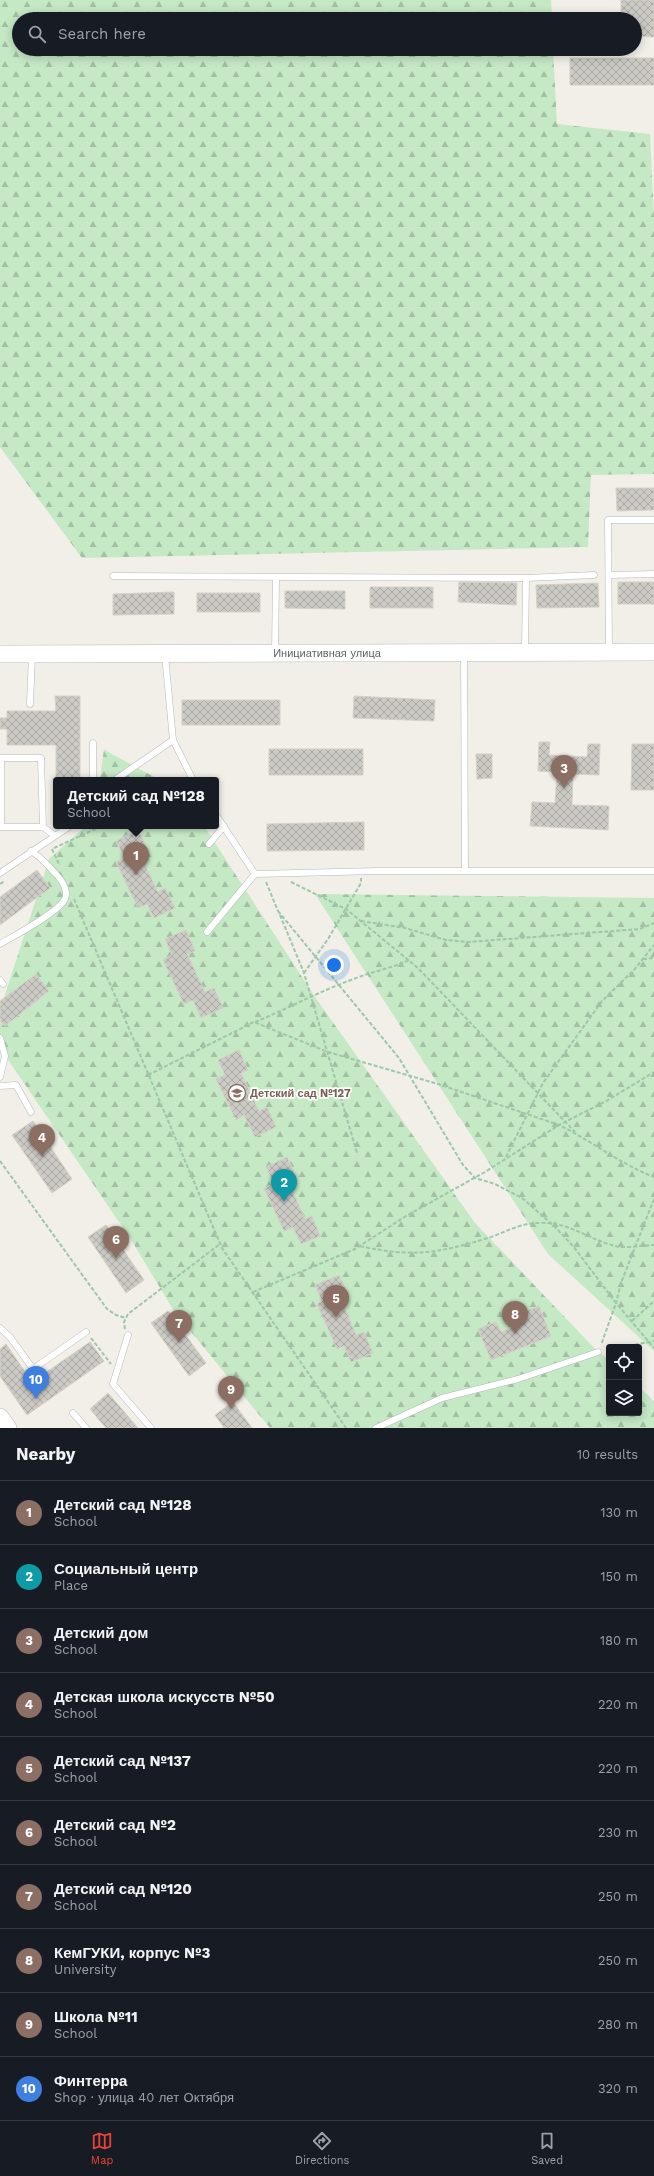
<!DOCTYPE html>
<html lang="en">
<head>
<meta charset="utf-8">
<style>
  :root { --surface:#171b24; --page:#20242c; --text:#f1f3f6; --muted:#9ea1a6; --line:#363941; --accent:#ea4335 }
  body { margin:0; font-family:"Work Sans",sans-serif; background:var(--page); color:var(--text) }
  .controls { position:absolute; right:12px; bottom:12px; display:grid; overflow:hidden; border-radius:4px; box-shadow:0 2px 10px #0003 }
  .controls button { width:36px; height:36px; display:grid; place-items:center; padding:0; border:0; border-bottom:1px solid var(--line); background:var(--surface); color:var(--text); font:20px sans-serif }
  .you { position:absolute; left:334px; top:965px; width:14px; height:14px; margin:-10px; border:3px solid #fff; border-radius:50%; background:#1a73e8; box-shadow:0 0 0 6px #1a73e833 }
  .badge { display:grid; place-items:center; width:26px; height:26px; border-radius:50%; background:var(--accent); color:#fff; font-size:13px; font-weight:700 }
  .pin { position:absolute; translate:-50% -33px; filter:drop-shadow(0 1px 2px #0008) }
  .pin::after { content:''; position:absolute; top:21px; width:14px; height:12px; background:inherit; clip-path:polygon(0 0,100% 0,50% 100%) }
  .popup { position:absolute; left:53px; top:777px; width:166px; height:52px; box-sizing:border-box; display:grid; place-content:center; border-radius:4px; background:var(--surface); filter:drop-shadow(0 1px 3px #0005); font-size:13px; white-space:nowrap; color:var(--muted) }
  .popup b { font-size:15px; color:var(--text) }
  .popup::after { content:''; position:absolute; left:50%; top:100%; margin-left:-8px; border:8px solid transparent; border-top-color:var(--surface) }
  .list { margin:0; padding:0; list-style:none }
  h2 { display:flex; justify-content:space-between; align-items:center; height:52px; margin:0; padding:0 16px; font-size:17px }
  h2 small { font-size:13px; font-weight:400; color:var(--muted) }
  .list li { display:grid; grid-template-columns:26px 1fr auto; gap:12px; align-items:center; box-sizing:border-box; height:64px; padding:0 16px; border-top:1px solid var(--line) }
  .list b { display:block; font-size:15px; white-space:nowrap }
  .list p { margin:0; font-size:13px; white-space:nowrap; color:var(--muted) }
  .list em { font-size:13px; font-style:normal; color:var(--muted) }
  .icon { flex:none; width:22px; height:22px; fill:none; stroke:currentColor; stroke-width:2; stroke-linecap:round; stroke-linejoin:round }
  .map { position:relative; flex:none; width:654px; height:1428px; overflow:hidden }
  .search { position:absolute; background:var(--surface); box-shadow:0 2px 10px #0003; left:12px; right:12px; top:12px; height:44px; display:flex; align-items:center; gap:10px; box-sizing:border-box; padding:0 14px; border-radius:22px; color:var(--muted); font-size:15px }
  .sheet { height:692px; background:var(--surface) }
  nav { display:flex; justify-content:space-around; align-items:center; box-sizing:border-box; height:56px; border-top:1px solid var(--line); background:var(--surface); font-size:11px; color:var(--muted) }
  nav a { display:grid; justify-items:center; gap:2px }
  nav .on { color:var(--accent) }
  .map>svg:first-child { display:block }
  .forest { fill:url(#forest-firs) }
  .building { fill:url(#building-cross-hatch); stroke:#d6d1c6 }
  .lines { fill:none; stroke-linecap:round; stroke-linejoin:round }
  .service-casing { stroke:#b5b8bc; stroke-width:7 }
  .secondary-casing { stroke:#b6babf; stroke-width:18 }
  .path { stroke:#9cc7a9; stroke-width:2; stroke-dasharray:4 2; stroke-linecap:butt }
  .service { stroke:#fff; stroke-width:6 }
  .secondary { stroke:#fff; stroke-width:17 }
  .labels { text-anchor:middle; stroke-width:3.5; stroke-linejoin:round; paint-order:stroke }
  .street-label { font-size:11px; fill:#5f6368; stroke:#fff }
  .education-label { font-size:11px; font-weight:bold; fill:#785e54; stroke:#fff; text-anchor:start }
</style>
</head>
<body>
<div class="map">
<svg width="654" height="1428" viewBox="0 0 654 1428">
  <defs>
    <pattern id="forest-firs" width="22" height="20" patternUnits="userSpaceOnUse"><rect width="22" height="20" fill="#c5e8c5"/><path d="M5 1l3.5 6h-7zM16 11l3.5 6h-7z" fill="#a3c0a4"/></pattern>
    <pattern id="building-cross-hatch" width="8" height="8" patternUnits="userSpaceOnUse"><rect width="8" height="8" fill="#cccac5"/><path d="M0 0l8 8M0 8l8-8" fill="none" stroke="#a9a8a4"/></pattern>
  </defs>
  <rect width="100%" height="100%" fill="#f1efe8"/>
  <path class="forest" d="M 0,0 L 551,0 L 552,19 L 19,19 L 19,49 L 553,49 L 557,124 L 650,134 L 654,217 L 654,474 L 591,475 L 588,547 L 82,558 L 0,447 Z
    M 104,749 L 110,753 L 160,780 L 100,780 Z
    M 86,826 L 204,826 L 315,997 L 475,1223 L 598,1352 L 609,1360 L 609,1413 L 639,1413 L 639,1387 L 654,1401 L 654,1428 L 270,1428 L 174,1311 L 130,1238 L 0,1048 L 0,1010 L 49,859 Z
    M 315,894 L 654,898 L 654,1351 L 548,1254 Z"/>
  <path class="building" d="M 621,0 L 654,0 L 654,37 L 635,36 L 635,19 L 621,19 Z
    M 570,58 L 654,58 L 654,85 L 570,85 Z
    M 616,488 L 654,488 L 654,510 L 617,511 Z
    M 459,582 L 517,583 L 516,605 L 458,602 Z
    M 618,582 L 654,582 L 654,604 L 618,604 Z
    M 598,583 L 599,607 L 537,608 L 536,585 Z
    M 370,587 L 433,587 L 433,608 L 370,608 Z
    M 285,591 L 345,591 L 345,609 L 285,608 Z
    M 174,592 L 174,614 L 113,615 L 113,594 Z
    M 197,593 L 260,593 L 260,612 L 197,612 Z
    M 55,696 L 80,696 L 80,780 L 56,780 L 56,745 L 7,745 L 7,729 L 0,729 L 0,718 L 7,718 L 7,711 L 56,711 Z
    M 354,696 L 435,700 L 434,721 L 353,718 Z
    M 182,700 L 280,700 L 280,725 L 182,725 Z
    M 539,742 L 550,742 L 549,755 L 587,757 L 588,744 L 600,744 L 599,775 L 573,774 L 572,805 L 609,806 L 608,830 L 530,826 L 532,802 L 555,803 L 557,772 L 538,771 Z
    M 632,744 L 654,744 L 654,790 L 631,790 Z
    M 269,749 L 363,749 L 363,775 L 269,775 Z
    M 476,754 L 492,754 L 492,778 L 477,779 Z
    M 364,822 L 364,850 L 267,851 L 267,824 Z
    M 138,830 L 148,851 L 140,855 L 158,892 L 165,888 L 175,908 L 154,918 L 147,904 L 138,908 L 116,862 L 125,858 L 116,841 Z
    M 37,870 L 50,888 L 0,925 L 0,897 Z
    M 186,930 L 195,951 L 187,954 L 205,992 L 214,988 L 223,1008 L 201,1018 L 193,1000 L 184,1004 L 163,960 L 172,955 L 165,939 Z
    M 36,974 L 49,991 L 5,1026 L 0,1020 L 0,1001 Z
    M 239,1050 L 248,1070 L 241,1073 L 259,1111 L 267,1107 L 276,1127 L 255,1137 L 244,1115 L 236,1120 L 216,1079 L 225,1075 L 218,1060 Z
    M 33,1121 L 72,1179 L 52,1193 L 12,1135 Z
    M 287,1157 L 296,1177 L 288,1181 L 305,1219 L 312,1216 L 320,1236 L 301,1244 L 293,1227 L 284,1231 L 264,1188 L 274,1184 L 266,1167 Z
    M 106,1225 L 144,1280 L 126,1293 L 88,1237 Z
    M 339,1275 L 348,1294 L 340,1297 L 356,1335 L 364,1332 L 373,1353 L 351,1362 L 344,1346 L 337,1349 L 317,1304 L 322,1301 L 315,1285 Z
    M 539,1306 L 551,1336 L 491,1360 L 478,1329 L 496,1322 L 501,1332 L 522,1323 L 519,1314 Z
    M 168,1311 L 206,1363 L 189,1376 L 151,1323 Z
    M 90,1342 L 104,1361 L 27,1415 L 0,1376 L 0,1349 L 6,1344 L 32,1382 Z
    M 108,1393 L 138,1428 L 106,1428 L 90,1409 Z
    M 233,1402 L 252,1428 L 224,1428 L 215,1415 Z"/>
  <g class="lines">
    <g class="service-casing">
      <path id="service" d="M 609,575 L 654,574
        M 113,576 L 526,578
        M 525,651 L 526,578 L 594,575
        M 609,651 L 608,520 L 654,520
        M 275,652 L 276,578
        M 30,704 L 32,655
        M 173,740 L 193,780
        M 93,780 L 93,743
        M 115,780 L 173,740 L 165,655
        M 216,815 L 255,874 L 378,871 L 465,871 L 464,654
        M 43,827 L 1,827 L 1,758 L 41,758 L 43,827 L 54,835
        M 209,844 L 224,826
        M 465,871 L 654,871
        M 0,873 L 70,826
        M 207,932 L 255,874
        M 0,944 C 14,936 59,912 65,899 C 69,889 60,878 54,872 C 47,864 41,857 31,851
        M 0,980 L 3,984
        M 0,1038 L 5,1056 L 0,1077
        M 0,1086 L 16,1085 L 31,1112
        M 0,1328 L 10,1337 L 33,1369 L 86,1332
        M 128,1335 L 113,1384 L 151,1428
        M 73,1413 L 86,1428
        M 376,1428 L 442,1398 L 518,1379 L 598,1352"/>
    </g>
    <g class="secondary-casing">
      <path id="secondary" d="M 0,654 L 654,652
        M 0,1417 L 8,1428"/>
    </g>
    <path class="path" d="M 54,848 L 102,826
      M 52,849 L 59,864
      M 266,882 L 278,911
      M 291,882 L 346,909 L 418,968 L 575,1132
      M 0,884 L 5,881
      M 74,899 L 222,1248 L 346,1428
      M 278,911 L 399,1058 L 463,1165 L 475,1178 L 495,1184 L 522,1198 L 554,1226 L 573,1246 L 616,1303 L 601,1345
      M 280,915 L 304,973 L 357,1153
      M 361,921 L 405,928 L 446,940 L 468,942 L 640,929 L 654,923
      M 643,959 L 654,958
      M 304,973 L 328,939 L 361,883 L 361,878
      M 255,1022 C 287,1009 318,992 351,980 C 370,972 390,969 409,960
      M 148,1075 L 254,1022 L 328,1052 L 438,1084 L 559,1125 C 592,1141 620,1164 654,1177
      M 506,1157 L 543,1083 L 602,1001 L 634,970 L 654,945
      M 0,1161 L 107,1309 L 116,1315 L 126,1318
      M 654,1199 L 621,1283 L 616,1303 L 654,1348
      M 360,1246 C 412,1258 440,1253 491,1237 C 505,1232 522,1223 537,1223 C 569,1221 587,1239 615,1246 C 626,1249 642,1245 654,1245
      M 253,1292 L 355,1249 L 406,1216 L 485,1172 L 559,1125 L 608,1100 L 654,1072
      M 632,1321 L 654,1301
      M 125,1329 L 124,1322 L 128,1314 L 220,1244
      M 91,1338 L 111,1364
      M 623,1347 L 654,1341"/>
    <use href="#service" class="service"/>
    <use href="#secondary" class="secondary"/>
  </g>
  <defs>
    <g id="school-ring" transform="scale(0.9)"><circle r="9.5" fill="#fff" stroke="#8d6e63" stroke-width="1.5"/><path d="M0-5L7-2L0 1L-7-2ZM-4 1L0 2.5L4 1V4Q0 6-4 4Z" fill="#8d6e63"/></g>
  </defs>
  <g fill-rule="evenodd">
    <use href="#school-ring" x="237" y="1093"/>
  </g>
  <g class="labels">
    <g class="street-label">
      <text x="327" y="657">Инициативная улица</text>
    </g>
    <g class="education-label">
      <text x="250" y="1097">Детский сад №127</text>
    </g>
  </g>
</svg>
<div class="controls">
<button><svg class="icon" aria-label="locate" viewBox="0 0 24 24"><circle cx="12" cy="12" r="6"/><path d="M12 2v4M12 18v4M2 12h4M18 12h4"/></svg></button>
<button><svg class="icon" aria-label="layers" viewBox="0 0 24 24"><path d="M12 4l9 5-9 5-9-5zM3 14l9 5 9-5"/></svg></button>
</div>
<div class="you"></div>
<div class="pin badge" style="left:136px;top:875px;background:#8d6e63">1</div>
<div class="popup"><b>Детский сад №128</b>School</div>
<div class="pin badge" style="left:284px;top:1202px;background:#0f9aa8">2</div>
<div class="pin badge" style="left:564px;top:788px;background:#8d6e63">3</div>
<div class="pin badge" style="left:42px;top:1157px;background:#8d6e63">4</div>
<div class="pin badge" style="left:336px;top:1318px;background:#8d6e63">5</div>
<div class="pin badge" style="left:116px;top:1259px;background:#8d6e63">6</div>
<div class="pin badge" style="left:179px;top:1343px;background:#8d6e63">7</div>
<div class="pin badge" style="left:515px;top:1334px;background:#8d6e63">8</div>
<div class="pin badge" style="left:231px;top:1409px;background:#8d6e63">9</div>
<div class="pin badge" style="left:36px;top:1399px;background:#3f7fe0">10</div>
<div class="search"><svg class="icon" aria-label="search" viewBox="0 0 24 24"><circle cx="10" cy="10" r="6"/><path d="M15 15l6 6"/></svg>Search here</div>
</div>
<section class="sheet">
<h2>Nearby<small>10 results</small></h2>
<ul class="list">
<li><span class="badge" style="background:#8d6e63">1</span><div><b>Детский сад №128</b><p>School</p></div><em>130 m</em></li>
<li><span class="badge" style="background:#0f9aa8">2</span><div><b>Социальный центр</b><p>Place</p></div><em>150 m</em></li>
<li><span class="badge" style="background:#8d6e63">3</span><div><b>Детский дом</b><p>School</p></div><em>180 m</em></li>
<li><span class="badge" style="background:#8d6e63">4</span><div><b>Детская школа искусств №50</b><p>School</p></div><em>220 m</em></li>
<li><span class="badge" style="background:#8d6e63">5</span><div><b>Детский сад №137</b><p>School</p></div><em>220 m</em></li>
<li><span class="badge" style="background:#8d6e63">6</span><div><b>Детский сад №2</b><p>School</p></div><em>230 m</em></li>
<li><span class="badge" style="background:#8d6e63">7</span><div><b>Детский сад №120</b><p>School</p></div><em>250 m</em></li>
<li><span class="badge" style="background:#8d6e63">8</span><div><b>КемГУКИ, корпус №3</b><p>University</p></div><em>250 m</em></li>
<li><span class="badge" style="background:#8d6e63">9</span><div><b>Школа №11</b><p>School</p></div><em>280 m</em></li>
<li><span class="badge" style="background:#3f7fe0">10</span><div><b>Финтерра</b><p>Shop · улица 40 лет Октября</p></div><em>320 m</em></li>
</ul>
</section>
<nav>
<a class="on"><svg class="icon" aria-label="map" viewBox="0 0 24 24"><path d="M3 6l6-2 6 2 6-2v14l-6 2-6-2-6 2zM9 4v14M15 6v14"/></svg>Map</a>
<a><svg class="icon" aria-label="directions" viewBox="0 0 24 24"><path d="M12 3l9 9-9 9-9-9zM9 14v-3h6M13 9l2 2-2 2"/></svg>Directions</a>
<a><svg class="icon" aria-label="saved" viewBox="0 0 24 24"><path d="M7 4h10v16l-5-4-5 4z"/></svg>Saved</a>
</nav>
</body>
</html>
